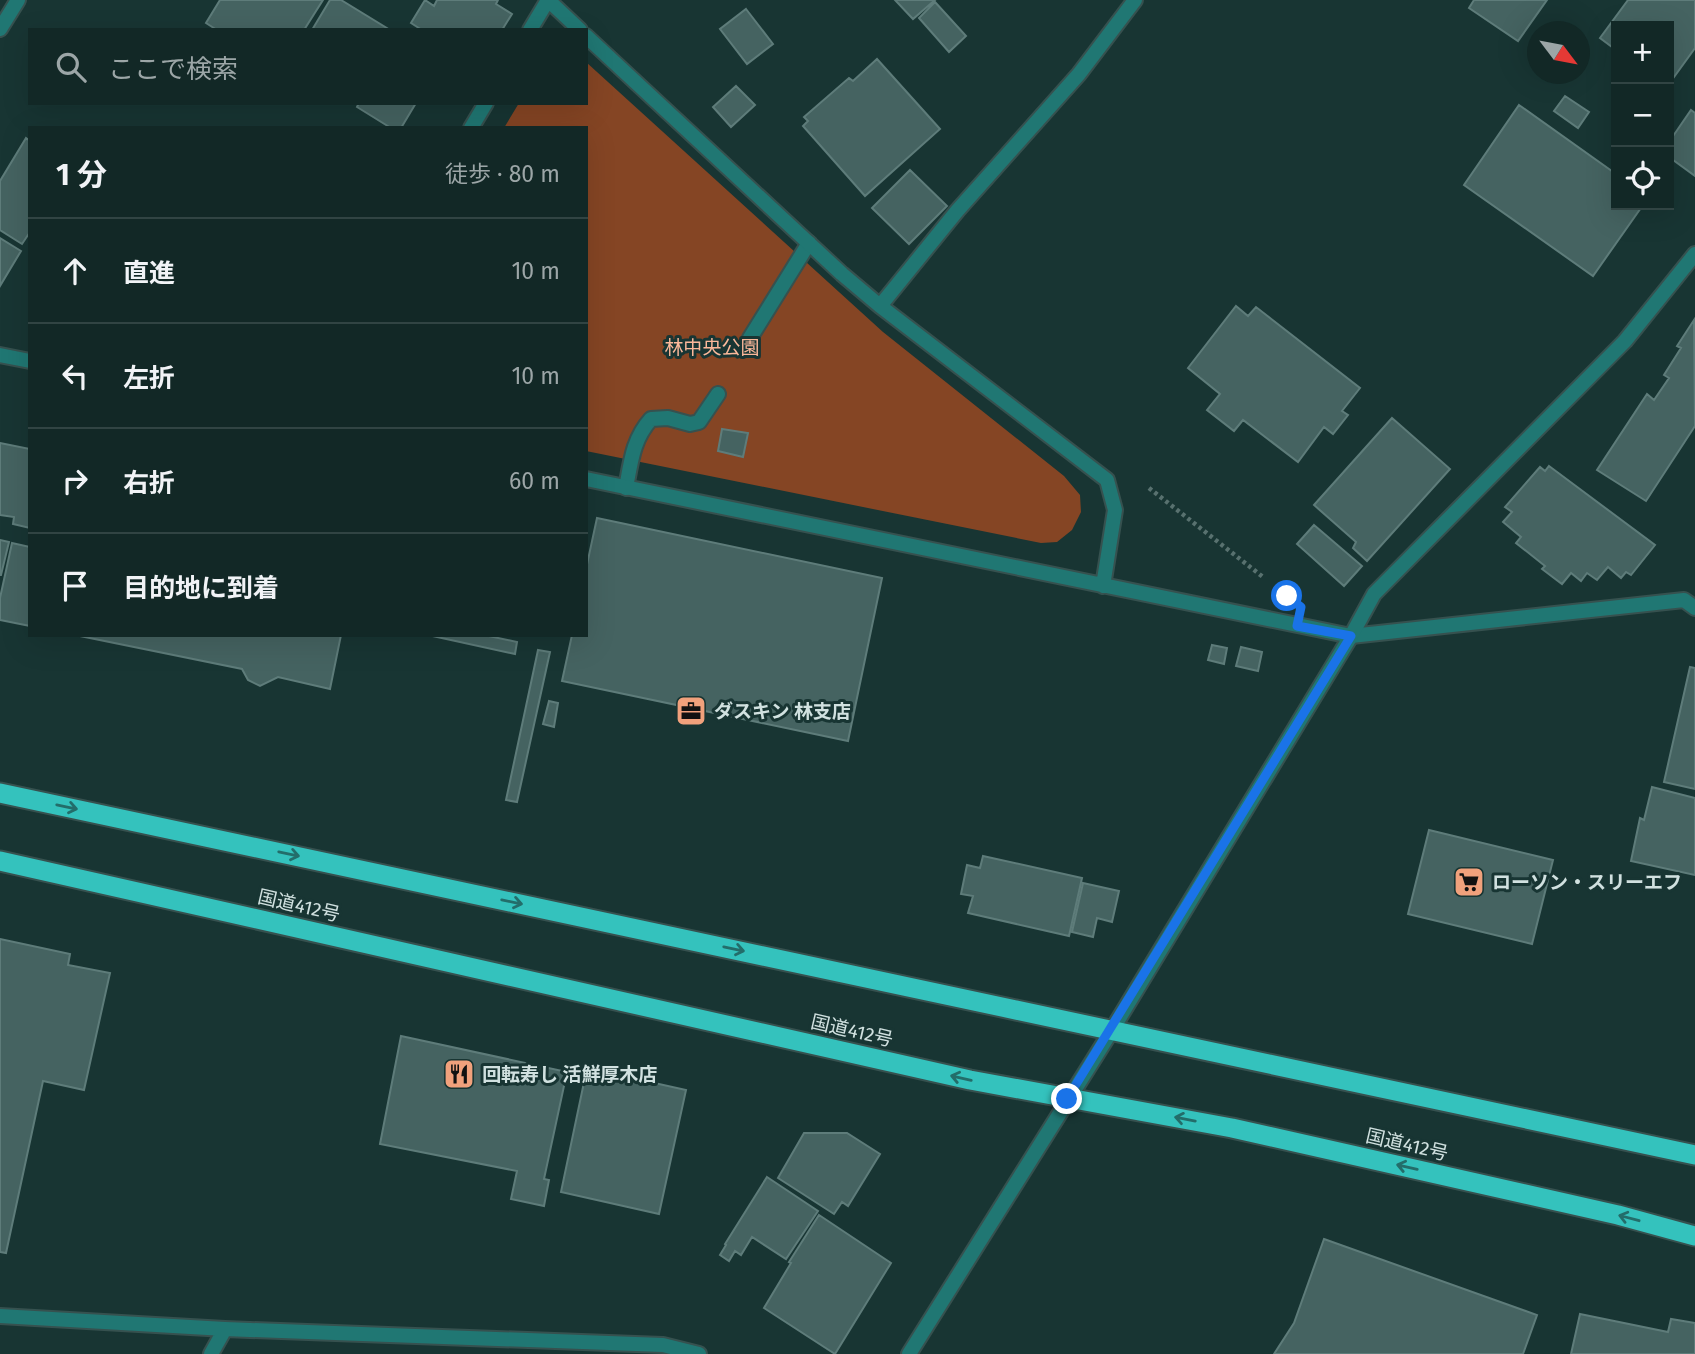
<!DOCTYPE html>
<html lang="ja">
<head>
<meta charset="utf-8">
<style>
  :root { --surface:#122826; --page:#1f3432; --text:#f1f3f6; --muted:#9ca6a7; --line:#314443 }
  body { margin:0; font-family:"Fira Sans","Noto Sans JP",sans-serif; background:var(--page); color:var(--text) }
  .controls { position:absolute; right:21px; top:21px; display:grid; overflow:hidden; border-radius:0px; box-shadow:0 7px 28px #0002 }
  .controls button { width:63px; height:63px; display:grid; place-items:center; padding:0; border:0; border-bottom:2px solid var(--line); background:var(--surface); color:var(--text); font:35px sans-serif }
  .compass { position:absolute; left:1527px; top:21px; width:63px; height:63px; border-radius:50%; background:var(--surface); box-shadow:0 7px 28px #0002; rotate:122deg }
  .stop { position:absolute; width:21px; height:21px; margin:-16px; border:5px solid #1a73e8; border-radius:50%; background:#fff }
  .stop.end { background:#1a73e8; border-color:#fff; box-shadow:0 2px 7px #0008 }
  .list { margin:0; padding:0; list-style:none }
  h2 { display:flex; justify-content:space-between; align-items:center; height:91px; margin:0; padding:0 28px; font-size:30px }
  h2 small { font-size:23px; font-weight:400; color:var(--muted) }
  .list li { display:grid; grid-template-columns:46px 1fr auto; gap:21px; align-items:center; box-sizing:border-box; height:105px; padding:0 28px; border-top:2px solid var(--line) }
  .list b { display:block; font-size:26px; white-space:nowrap }
  .list em { font-size:23px; font-style:normal; color:var(--muted) }
  .icon { flex:none; width:38px; height:38px; fill:none; stroke:currentColor; stroke-width:2; stroke-linecap:round; stroke-linejoin:round }
  .map { position:relative; flex:none; width:1695px; height:1354px; overflow:hidden }
  .search { position:absolute; background:var(--surface); box-shadow:0 7px 28px #0002; left:28px; top:28px; width:560px; height:77px; display:flex; align-items:center; gap:18px; box-sizing:border-box; padding:0 24px; border-radius:0px; color:var(--muted); font-size:26px }
  .panel { position:absolute; background:var(--surface); box-shadow:0 7px 28px #0002; left:28px; top:126px; width:560px; height:511px; border-radius:0px }
  .map>svg:first-child { display:block }
  .green { fill:#854524 }
  .building { fill:#456361; stroke:#5e7c7a; stroke-width:2 }
  .lines { fill:none; stroke-linecap:round; stroke-linejoin:round }
  .pedestrian-casing { stroke:#36514f; stroke-width:18 }
  .minor-casing { stroke:#36514f; stroke-width:18 }
  .tertiary-casing { stroke:#36514f; stroke-width:18 }
  .trunk-casing { stroke:#36514f; stroke-width:23 }
  .path { stroke:#58716f; stroke-width:4.5; stroke-dasharray:3.5 3.5; stroke-linecap:butt }
  .pedestrian { stroke:#207773; stroke-width:14 }
  .minor { stroke:#207773; stroke-width:14 }
  .tertiary { stroke:#207773; stroke-width:14 }
  .trunk { stroke:#34c2bd; stroke-width:19 }
  .oneway { stroke:#236d6a }
  .route { stroke:#1a73e8; stroke-width:9 }
  .labels { text-anchor:middle; stroke-width:6; stroke-linejoin:round; paint-order:stroke }
  .park-label { font-size:19px; fill:#fbb89a; stroke:#183533 }
  .poi-label { font-size:19px; font-weight:bold; fill:#d1e1e0; stroke:#183533; text-anchor:start }
  .street-label { font-size:19px; fill:#d1e1e0; stroke:#183533 }
</style>
</head>
<body>
<div class="map">
<svg width="1695" height="1354" viewBox="0 0 1695 1354">
  <rect width="100%" height="100%" fill="#183533"/>
  <path class="green" d="M 586,62 L 883,332 L 1064,476 L 1080,495 L 1081,512 L 1072,530 L 1057,542 L 1041,543 L 586,451 L 586,128 L 504,128 L 519,103 L 586,103 Z"/>
  <path class="building" d="M 220,0 L 323,0 L 304,30 L 217,30 L 206,23 Z
    M 330,0 L 341,0 L 390,30 L 312,30 Z
    M 425,0 L 434,6 L 437,0 L 498,0 L 496,4 L 512,14 L 502,30 L 422,30 L 411,23 Z
    M 895,0 L 935,0 L 913,19 Z
    M 1474,0 L 1547,0 L 1518,41 L 1469,8 Z
    M 1628,0 L 1695,0 L 1695,48 L 1669,84 L 1669,26 L 1616,26 L 1616,50 L 1600,38 Z
    M 935,2 L 966,36 L 949,52 L 919,18 Z
    M 746,9 L 773,44 L 747,64 L 720,29 Z
    M 877,59 L 940,129 L 865,196 L 803,126 L 808,121 L 804,117 L 849,78 L 853,81 Z
    M 736,86 L 755,105 L 731,127 L 713,107 Z
    M 1565,96 L 1589,112 L 1578,128 L 1554,111 Z
    M 359,103 L 416,103 L 401,128 L 391,128 L 357,107 Z
    M 1519,105 L 1616,174 L 1616,205 L 1643,205 L 1593,276 L 1464,185 Z
    M 1691,110 L 1695,113 L 1695,176 L 1669,157 L 1669,142 Z
    M 26,138 L 30,141 L 30,232 L 22,244 L 0,230 L 0,181 Z
    M 910,170 L 947,206 L 909,244 L 872,208 Z
    M 0,238 L 21,251 L 0,286 Z
    M 1236,306 L 1248,316 L 1256,307 L 1360,388 L 1342,411 L 1348,415 L 1333,434 L 1324,427 L 1298,462 L 1243,420 L 1234,431 L 1207,410 L 1220,394 L 1188,368 Z
    M 1694,320 L 1695,426 L 1646,501 L 1597,470 L 1647,394 L 1654,400 L 1669,378 L 1664,375 L 1681,348 L 1677,346 Z
    M 1392,418 L 1450,469 L 1367,561 L 1353,548 L 1356,542 L 1314,505 Z
    M 722,429 L 748,433 L 743,457 L 718,451 Z
    M 0,443 L 30,449 L 30,528 L 13,524 L 14,517 L 0,515 Z
    M 1549,466 L 1655,545 L 1631,575 L 1626,572 L 1621,578 L 1608,567 L 1597,580 L 1587,573 L 1581,581 L 1571,573 L 1562,584 L 1542,569 L 1545,566 L 1516,543 L 1521,537 L 1503,522 L 1512,512 L 1505,507 L 1540,467 L 1545,471 Z
    M 597,518 L 882,578 L 848,741 L 562,681 L 572,635 L 586,635 L 586,569 Z
    M 1314,525 L 1362,566 L 1344,586 L 1297,544 Z
    M 0,540 L 9,542 L 1,575 L 0,575 Z
    M 12,543 L 30,547 L 30,626 L 0,620 L 0,598 Z
    M 75,635 L 341,635 L 330,689 L 278,677 L 260,686 L 248,680 L 242,669 Z
    M 428,635 L 484,635 L 517,642 L 515,654 Z
    M 1212,645 L 1227,648 L 1224,664 L 1208,660 Z
    M 1241,647 L 1262,652 L 1258,671 L 1236,666 Z
    M 538,650 L 550,652 L 517,802 L 506,800 Z
    M 1690,667 L 1695,668 L 1695,789 L 1664,782 Z
    M 549,701 L 558,703 L 554,727 L 543,724 Z
    M 1652,787 L 1695,798 L 1695,875 L 1631,861 L 1640,818 L 1644,820 Z
    M 1429,830 L 1553,860 L 1532,944 L 1408,914 Z
    M 983,856 L 1082,878 L 1069,936 L 968,913 L 973,896 L 961,894 L 967,865 L 980,868 Z
    M 1083,883 L 1119,891 L 1112,922 L 1097,918 L 1093,937 L 1072,932 Z
    M 0,939 L 70,954 L 68,965 L 110,973 L 84,1090 L 43,1081 L 6,1253 L 0,1252 Z
    M 401,1036 L 567,1072 L 544,1179 L 549,1180 L 544,1206 L 511,1199 L 517,1171 L 380,1144 Z
    M 587,1068 L 686,1090 L 659,1214 L 561,1192 Z
    M 804,1133 L 847,1133 L 880,1154 L 848,1206 L 842,1202 L 834,1214 L 778,1178 Z
    M 767,1177 L 818,1211 L 786,1259 L 752,1237 L 741,1255 L 735,1251 L 729,1261 L 720,1255 L 726,1245 L 725,1244 Z
    M 819,1215 L 891,1263 L 835,1354 L 764,1308 L 791,1263 L 789,1262 Z
    M 1324,1239 L 1537,1315 L 1523,1354 L 1274,1354 L 1294,1323 Z
    M 1580,1314 L 1668,1332 L 1671,1319 L 1695,1323 L 1695,1354 L 1571,1354 Z"/>
  <g class="lines">
    <g class="pedestrian-casing">
      <path id="pedestrian" d="M 750,338 L 809,243
        M 626,488 C 631,461 633,439 651,419 L 668,418 L 690,424 L 699,422 L 718,394"/>
    </g>
    <g class="minor-casing">
      <path id="minor" d="M 548,0 L 580,30
        M 0,29 L 18,0
        M 530,30 L 548,0
        M 586,36 L 842,274 L 880,306 L 1107,480 L 1115,510 L 1103,586
        M 471,128 L 486,103
        M 880,306 L 957,211 L 1079,74 L 1135,0
        M 0,355 L 30,361
        M 586,479 L 1351,636 L 1684,600 L 1695,608
        M 0,1316 L 225,1329 L 663,1345 L 699,1354
        M 211,1354 L 225,1329"/>
    </g>
    <g class="tertiary-casing">
      <path id="tertiary" d="M 909,1354 L 1112,1030 L 1351,636 L 1374,594 L 1625,341 L 1695,254"/>
    </g>
    <g class="trunk-casing">
      <path id="trunk" d="M 0,793 L 1695,1155
        M 0,861 L 970,1080 L 1232,1128 L 1618,1215 L 1695,1236"/>
    </g>
    <path class="path" d="M 1149,488 L 1263,577"/>
    <use href="#pedestrian" class="pedestrian"/>
    <use href="#minor" class="minor"/>
    <use href="#tertiary" class="tertiary"/>
    <use href="#trunk" class="trunk"/>
  </g>
  <defs><path id="oneway-shaft" d="M-6 0H5M1.5-3L5.5 0L1.5 3" fill="none" stroke-width="1.6" stroke-linecap="round" stroke-linejoin="round" transform="scale(1.75)"/></defs>
  <g class="oneway">
    <use href="#oneway-shaft" transform="translate(67 807) rotate(12)"/>
    <use href="#oneway-shaft" transform="translate(289 854) rotate(12)"/>
    <use href="#oneway-shaft" transform="translate(512 902) rotate(12)"/>
    <use href="#oneway-shaft" transform="translate(734 949) rotate(12)"/>
    <use href="#oneway-shaft" transform="translate(961 1078) rotate(-167)"/>
    <use href="#oneway-shaft" transform="translate(1185 1119) rotate(-169)"/>
    <use href="#oneway-shaft" transform="translate(1407 1167) rotate(-167)"/>
    <use href="#oneway-shaft" transform="translate(1629 1218) rotate(-165)"/>
  </g>
  <g class="lines">
    <path class="route" d="M 1067,1099 L 1351,636 L 1297,626 L 1301,607 L 1287,596"/>
  </g>
  <defs>
    <g id="office-square" transform="scale(1.575)"><rect x="-9" y="-9" width="18" height="18" rx="4" fill="#f1a17c" stroke="#183533"/><path d="M-6-3h4V-5.5h4V-3h4V5H-6ZM-1-4.5V-3h2v-1.5ZM-6 0V1H6V0Z" fill="#111"/></g>
    <g id="supermarket-square" transform="scale(1.575)"><rect x="-9" y="-9" width="18" height="18" rx="4" fill="#f1a17c" stroke="#183533"/><path d="M-6-5.5h2.5l.6 2H6L4.5 2H-2.5L-4.4-4H-6ZM-1.5 3.2a1.3 1.3 0 1 0 .1 0ZM3 3.2a1.3 1.3 0 1 0 .1 0Z" fill="#111"/></g>
    <g id="restaurant-square" transform="scale(1.575)"><rect x="-9" y="-9" width="18" height="18" rx="4" fill="#f1a17c" stroke="#183533"/><path d="M-5-6h1v4h1v-4h1v4h1v-4h1v5L-1.5 .5V6h-2V.5L-5-1ZM5-6V6H3V1.5H1.5Q1.5-4 5-6Z" fill="#111"/></g>
  </defs>
  <g fill-rule="evenodd">
    <use href="#office-square" x="691" y="711"/>
    <use href="#supermarket-square" x="1469" y="882"/>
    <use href="#restaurant-square" x="459" y="1074"/>
  </g>
  <g class="labels">
    <g class="park-label">
      <text x="712" y="354">林中央公園</text>
    </g>
    <g class="poi-label">
      <text x="714" y="718">ダスキン 林支店</text>
      <text x="1492" y="889">ローソン・スリーエフ</text>
      <text x="482" y="1081">回転寿し 活鮮厚木店</text>
    </g>
    <g class="street-label">
      <text transform="translate(299 905) rotate(13)" y="7">国道412号</text>
      <text transform="translate(852 1030) rotate(13)" y="7">国道412号</text>
      <text transform="translate(1407 1144) rotate(13)" y="7">国道412号</text>
    </g>
  </g>
</svg>
<div class="controls">
<button>+</button>
<button>−</button>
<button><svg class="icon" aria-label="locate" viewBox="0 0 24 24"><circle cx="12" cy="12" r="6"/><path d="M12 2v4M12 18v4M2 12h4M18 12h4"/></svg></button>
</div>
<svg class="compass" viewBox="-18 -18 36 36"><path d="M0-13l5 13h-10z" fill="#e53935"/><path d="M0 13l5-13h-10z" fill="#9ca6a7"/></svg>
<div class="stop" style="left:1287px;top:596px"></div>
<div class="stop end" style="left:1067px;top:1099px"></div>
<div class="search"><svg class="icon" aria-label="search" viewBox="0 0 24 24"><circle cx="10" cy="10" r="6"/><path d="M15 15l6 6"/></svg>ここで検索</div>
<section class="panel">
<h2>1 分<small>徒歩 · 80 m</small></h2>
<ul class="list">
<li><svg class="icon" aria-label="ahead" viewBox="0 0 24 24"><path d="M12 20V5M6 11l6-6 6 6"/></svg><div><b>直進</b></div><em>10 m</em></li>
<li><svg class="icon" aria-label="left" viewBox="0 0 24 24"><path d="M17 20v-9H6M10 6l-5 5 5 5"/></svg><div><b>左折</b></div><em>10 m</em></li>
<li><svg class="icon" aria-label="right" viewBox="0 0 24 24"><path d="M7 20v-9h11M14 6l5 5-5 5"/></svg><div><b>右折</b></div><em>60 m</em></li>
<li><svg class="icon" aria-label="arrive" viewBox="0 0 24 24"><path d="M6 21V4h12l-3 4 3 4H6"/></svg><div><b>目的地に到着</b></div></li>
</ul>
</section>
</div>
</body>
</html>
